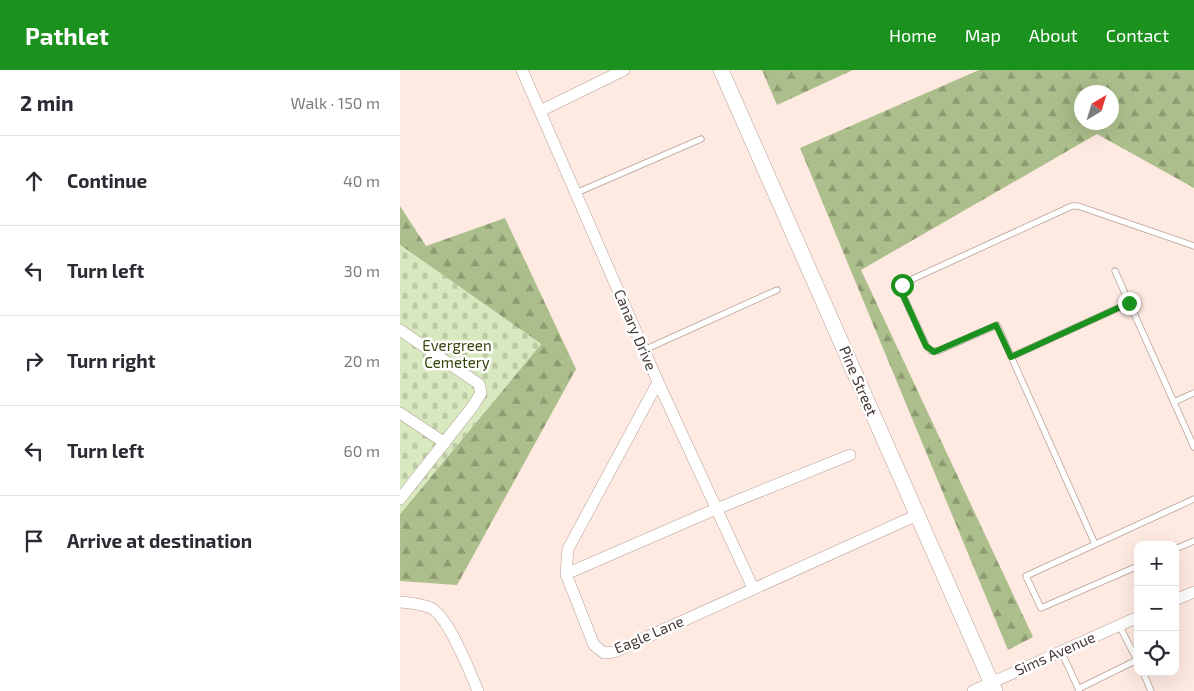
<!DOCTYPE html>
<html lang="en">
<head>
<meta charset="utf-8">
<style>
  :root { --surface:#fff; --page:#f7f7f7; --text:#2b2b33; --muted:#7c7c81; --line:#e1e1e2; --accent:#1b911e }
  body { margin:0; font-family:"Exo 2",sans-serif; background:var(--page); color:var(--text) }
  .controls { position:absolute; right:15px; bottom:15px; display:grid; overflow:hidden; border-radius:10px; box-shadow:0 5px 20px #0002 }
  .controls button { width:45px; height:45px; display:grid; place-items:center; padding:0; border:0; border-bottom:1px solid var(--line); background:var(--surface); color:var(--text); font:25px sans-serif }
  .compass { position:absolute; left:674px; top:15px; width:45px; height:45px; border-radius:50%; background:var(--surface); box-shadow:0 5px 20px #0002; rotate:38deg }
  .stop { position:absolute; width:15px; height:15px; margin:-11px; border:4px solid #1b911e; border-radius:50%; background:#fff }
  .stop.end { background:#1b911e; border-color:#fff; box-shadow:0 1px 5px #0008 }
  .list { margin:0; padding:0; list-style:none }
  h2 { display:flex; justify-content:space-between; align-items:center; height:65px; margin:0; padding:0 20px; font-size:21px }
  h2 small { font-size:16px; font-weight:400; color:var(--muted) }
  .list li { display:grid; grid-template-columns:32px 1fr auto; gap:15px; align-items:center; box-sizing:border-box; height:90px; padding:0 20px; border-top:1px solid var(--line) }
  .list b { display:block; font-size:19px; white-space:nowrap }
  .list em { font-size:16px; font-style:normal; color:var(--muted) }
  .icon { flex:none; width:28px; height:28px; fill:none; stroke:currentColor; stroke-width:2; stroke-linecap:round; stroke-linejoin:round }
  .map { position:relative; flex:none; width:794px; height:621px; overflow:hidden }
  header { display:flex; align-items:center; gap:30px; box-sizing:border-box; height:70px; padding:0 25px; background:var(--accent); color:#fff }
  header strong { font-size:24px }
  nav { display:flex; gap:28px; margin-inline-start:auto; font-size:18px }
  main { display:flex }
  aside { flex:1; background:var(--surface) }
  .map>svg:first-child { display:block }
  .forest { fill:url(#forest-firs); fill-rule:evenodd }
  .cemetery { fill:url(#cemetery-stones) }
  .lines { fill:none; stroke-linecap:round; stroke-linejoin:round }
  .service-casing { stroke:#b59d94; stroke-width:7 }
  .minor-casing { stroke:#b59d94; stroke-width:12 }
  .tertiary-casing { stroke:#b59d94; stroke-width:16 }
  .service { stroke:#fff; stroke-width:5.5 }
  .minor { stroke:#fff; stroke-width:11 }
  .tertiary { stroke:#fff; stroke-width:15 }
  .route { stroke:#1b911e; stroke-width:6 }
  .labels { text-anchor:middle; stroke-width:5; stroke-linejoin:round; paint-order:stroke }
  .street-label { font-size:15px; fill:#443a36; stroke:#fff }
  .park-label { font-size:15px; fill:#35450b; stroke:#fff }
</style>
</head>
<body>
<header>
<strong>Pathlet</strong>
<nav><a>Home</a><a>Map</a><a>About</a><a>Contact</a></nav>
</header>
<main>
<aside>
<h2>2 min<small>Walk · 150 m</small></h2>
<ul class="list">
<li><svg class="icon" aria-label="ahead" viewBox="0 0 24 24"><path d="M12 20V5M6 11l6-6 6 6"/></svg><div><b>Continue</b></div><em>40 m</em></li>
<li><svg class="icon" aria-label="left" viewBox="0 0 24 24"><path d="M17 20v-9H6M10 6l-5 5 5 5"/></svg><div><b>Turn left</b></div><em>30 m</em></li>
<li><svg class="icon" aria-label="right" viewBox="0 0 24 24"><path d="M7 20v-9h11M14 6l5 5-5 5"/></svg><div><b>Turn right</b></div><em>20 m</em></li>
<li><svg class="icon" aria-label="left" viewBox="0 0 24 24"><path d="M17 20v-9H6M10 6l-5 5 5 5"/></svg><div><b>Turn left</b></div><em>60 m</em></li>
<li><svg class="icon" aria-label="arrive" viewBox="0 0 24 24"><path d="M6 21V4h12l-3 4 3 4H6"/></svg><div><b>Arrive at destination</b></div></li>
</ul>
</aside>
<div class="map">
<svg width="794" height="621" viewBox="0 0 794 621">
  <defs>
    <pattern id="forest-firs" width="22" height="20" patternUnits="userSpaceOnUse" patternTransform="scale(1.25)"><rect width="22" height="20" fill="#acbe8b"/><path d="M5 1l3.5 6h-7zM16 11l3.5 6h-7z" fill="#8e9b72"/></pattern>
    <pattern id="cemetery-stones" width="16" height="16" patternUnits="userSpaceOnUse" patternTransform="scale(1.25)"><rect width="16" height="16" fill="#d9e9bf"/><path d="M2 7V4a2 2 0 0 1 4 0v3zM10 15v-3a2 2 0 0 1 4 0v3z" fill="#bbc9a5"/></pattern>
  </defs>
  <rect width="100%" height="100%" fill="#ffeae2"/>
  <path class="forest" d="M 362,0 L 453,0 L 377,35 Z
    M 579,0 L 794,0 L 794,118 L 697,64 L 461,200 L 633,567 L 608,580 L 400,78 ZM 712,22 L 712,52 L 682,52 L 682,22 Z
    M 0,136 L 26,176 L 105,148 L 176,299 L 57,515 L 0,511 L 0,444 L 141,274 L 0,175 Z"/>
  <path class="cemetery" d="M 0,175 L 141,274 L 0,444 Z"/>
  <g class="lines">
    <g class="service-casing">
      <path id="service" d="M 176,123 L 301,69
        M 715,201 L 794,377
        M 244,280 L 377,220
        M 611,287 L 729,233
        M 774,332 L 794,323
        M 695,474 L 597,255 L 538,281 L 531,281 L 527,277 L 502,223 L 502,216 L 506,212 L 672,136 L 678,136 L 794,176
        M 775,479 L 794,471
        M 738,496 L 641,538 L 626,506 L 794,429
        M 719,555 L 738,592
        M 661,581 L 679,620
        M 743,602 L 751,621
        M 678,619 L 737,590"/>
    </g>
    <g class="minor-casing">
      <path id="minor" d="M 122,0 L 258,312 L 353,518
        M 140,41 L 224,0
        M 0,260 L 79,314 L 81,323 L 73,336 L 0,429
        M 258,312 L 168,479 L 166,504 L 194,575 L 204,583 L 214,582 L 517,445
        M 0,343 L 45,373
        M 166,504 L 316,439 L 450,385
        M 775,530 L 794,522
        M 0,532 C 9,533 22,534 31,538 C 48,546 70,602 78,621
        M 573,621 L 738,547"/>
    </g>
    <g class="tertiary-casing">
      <path id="tertiary" d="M 321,0 L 595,621"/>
    </g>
    <use href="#service" class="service"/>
    <use href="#minor" class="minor"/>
    <use href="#tertiary" class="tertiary"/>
  </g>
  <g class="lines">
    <path class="route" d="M 502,215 L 502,223 L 526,276 L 534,282 L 596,255 L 611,287 L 729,233"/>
  </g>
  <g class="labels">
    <g class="street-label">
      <text transform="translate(235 260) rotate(67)" y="5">Canary Drive</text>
      <text transform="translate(458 311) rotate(67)" y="5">Pine Street</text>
      <text transform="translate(249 565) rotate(-23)" y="5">Eagle Lane</text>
      <text transform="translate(655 584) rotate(-24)" y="5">Sims Avenue</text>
    </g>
    <g class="park-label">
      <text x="57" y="281">Evergreen<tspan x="57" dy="17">Cemetery</tspan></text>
    </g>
  </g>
</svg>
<div class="controls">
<button>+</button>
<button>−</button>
<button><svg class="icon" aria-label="locate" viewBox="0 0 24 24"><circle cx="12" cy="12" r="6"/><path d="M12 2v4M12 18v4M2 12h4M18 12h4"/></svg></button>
</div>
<svg class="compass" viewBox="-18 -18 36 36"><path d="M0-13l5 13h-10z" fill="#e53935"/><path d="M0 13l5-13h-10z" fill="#7c7c81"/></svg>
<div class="stop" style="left:502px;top:215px"></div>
<div class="stop end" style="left:729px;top:233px"></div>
</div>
</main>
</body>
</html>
